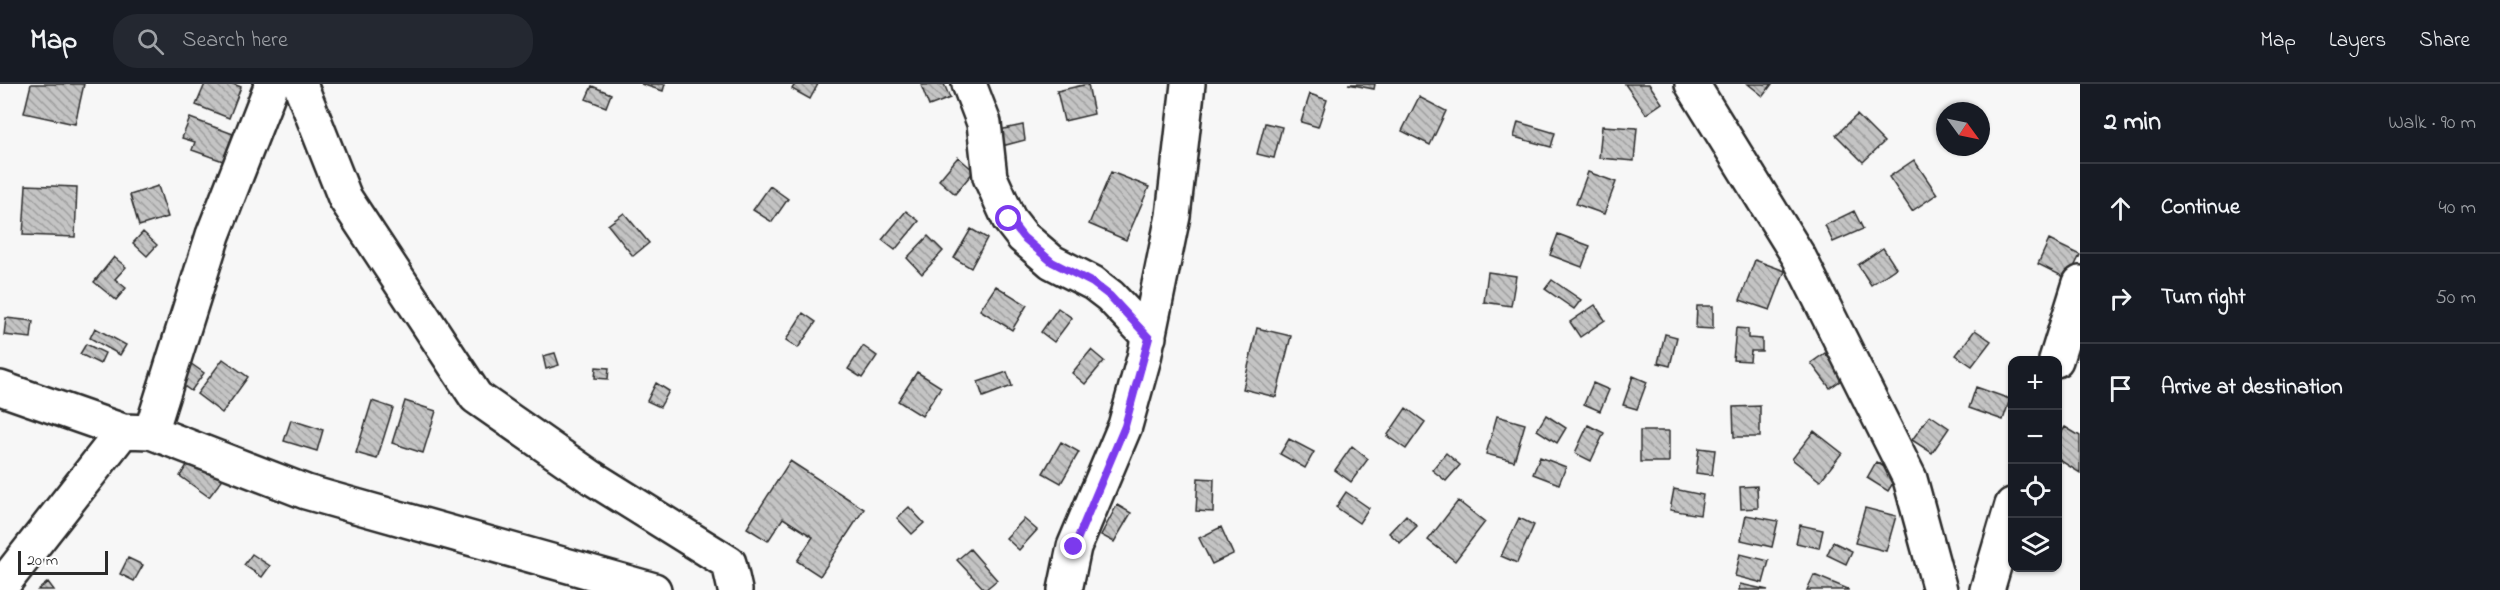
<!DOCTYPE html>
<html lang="en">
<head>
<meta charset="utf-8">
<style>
  :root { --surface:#171b24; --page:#242831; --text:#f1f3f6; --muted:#9ea1a6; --line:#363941 }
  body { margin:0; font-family:"Indie Flower",sans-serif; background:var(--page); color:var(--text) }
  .controls { position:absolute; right:18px; bottom:18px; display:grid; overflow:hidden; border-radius:12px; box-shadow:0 2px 4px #0004 }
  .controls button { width:54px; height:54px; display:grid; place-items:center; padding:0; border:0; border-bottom:2px solid var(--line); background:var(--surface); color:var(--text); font:30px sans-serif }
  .compass { position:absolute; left:1936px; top:18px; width:54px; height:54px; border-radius:50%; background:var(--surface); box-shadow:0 2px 4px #0004; rotate:123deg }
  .scale { position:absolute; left:18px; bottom:15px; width:90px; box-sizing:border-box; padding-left:6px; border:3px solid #2b2b2b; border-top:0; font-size:16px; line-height:21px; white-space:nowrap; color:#2b2b2b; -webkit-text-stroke:4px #fff; paint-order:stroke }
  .stop { position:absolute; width:18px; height:18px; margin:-14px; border:4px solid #7c3aed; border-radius:50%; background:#fff }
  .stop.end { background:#7c3aed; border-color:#fff; box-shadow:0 2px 6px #0008 }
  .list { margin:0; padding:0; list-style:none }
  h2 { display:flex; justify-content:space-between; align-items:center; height:78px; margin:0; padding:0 24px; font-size:26px }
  h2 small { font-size:20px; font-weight:400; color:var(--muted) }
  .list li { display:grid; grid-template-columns:39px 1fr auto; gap:18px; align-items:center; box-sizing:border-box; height:90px; padding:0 24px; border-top:2px solid var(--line) }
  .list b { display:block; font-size:22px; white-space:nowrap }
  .list em { font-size:20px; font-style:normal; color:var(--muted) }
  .icon { flex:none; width:33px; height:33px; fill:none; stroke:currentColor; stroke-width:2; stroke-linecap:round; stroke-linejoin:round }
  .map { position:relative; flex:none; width:2080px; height:506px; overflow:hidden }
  header { display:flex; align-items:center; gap:36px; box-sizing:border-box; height:84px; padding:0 30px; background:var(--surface); border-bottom:2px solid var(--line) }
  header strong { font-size:28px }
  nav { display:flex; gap:33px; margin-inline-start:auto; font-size:21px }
  .search { width:420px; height:54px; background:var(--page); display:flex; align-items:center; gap:15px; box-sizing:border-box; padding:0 21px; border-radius:24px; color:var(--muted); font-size:22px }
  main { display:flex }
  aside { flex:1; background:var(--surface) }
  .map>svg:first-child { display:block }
  .building { fill:url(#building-back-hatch); stroke:#2b2b2b; stroke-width:1.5 }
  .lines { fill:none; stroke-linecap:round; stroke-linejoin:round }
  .minor-casing { stroke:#2b2b2b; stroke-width:38 }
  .minor { stroke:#fff; stroke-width:33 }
  .route { stroke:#7c3aed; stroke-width:8 }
</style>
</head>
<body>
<header>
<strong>Map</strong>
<div class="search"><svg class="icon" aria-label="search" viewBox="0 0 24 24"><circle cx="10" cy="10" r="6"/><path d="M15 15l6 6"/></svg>Search here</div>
<nav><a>Map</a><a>Layers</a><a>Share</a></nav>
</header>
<main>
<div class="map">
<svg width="2080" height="506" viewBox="0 0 2080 506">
  <defs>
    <pattern id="building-back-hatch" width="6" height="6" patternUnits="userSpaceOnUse" patternTransform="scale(1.5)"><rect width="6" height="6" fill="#c4c4c4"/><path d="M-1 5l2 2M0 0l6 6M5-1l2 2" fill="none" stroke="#9f9f9f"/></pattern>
  </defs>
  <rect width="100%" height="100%" fill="#f7f7f7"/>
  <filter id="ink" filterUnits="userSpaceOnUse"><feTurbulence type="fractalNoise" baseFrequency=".0167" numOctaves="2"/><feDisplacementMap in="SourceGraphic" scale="12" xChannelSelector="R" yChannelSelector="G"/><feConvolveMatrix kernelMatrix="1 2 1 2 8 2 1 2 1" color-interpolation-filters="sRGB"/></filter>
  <g filter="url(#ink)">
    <path class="building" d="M 31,0 L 84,0 L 75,40 L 24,29 Z
      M 205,0 L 233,0 L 241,3 L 229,34 L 196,21 Z
      M 641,0 L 665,0 L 663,7 Z
      M 795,0 L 818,0 L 810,15 L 792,5 Z
      M 944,0 L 950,14 L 929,22 L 921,1 Z
      M 1088,0 L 1094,30 L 1064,37 L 1057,7 Z
      M 1348,0 L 1375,0 L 1374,5 Z
      M 1625,0 L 1649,0 L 1662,19 L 1646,30 Z
      M 1748,0 L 1772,0 L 1763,12 Z
      M 592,2 L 611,10 L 606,23 L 586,15 Z
      M 1310,10 L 1327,16 L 1318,43 L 1301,38 Z
      M 1419,13 L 1446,27 L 1430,61 L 1402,47 Z
      M 1857,31 L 1884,58 L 1863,78 L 1836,51 Z
      M 190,34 L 233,50 L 223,77 L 192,66 L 195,58 L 182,54 Z
      M 1518,38 L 1555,49 L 1551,63 L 1514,53 Z
      M 1265,39 L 1282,43 L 1274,74 L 1257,70 Z
      M 1023,41 L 1025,56 L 1002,62 L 999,46 Z
      M 1602,42 L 1637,44 L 1634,77 L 1599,74 Z
      M 958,73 L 974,87 L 955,110 L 939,96 Z
      M 1914,76 L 1937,110 L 1912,127 L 1889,93 Z
      M 1111,88 L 1149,103 L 1126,156 L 1089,140 Z
      M 1588,88 L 1616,98 L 1604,130 L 1576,120 Z
      M 26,101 L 77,103 L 75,153 L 23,151 Z
      M 158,102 L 168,133 L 139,142 L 130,111 Z
      M 770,102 L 788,115 L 772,138 L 753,126 Z
      M 906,127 L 919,137 L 895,166 L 882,156 Z
      M 1854,127 L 1863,145 L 1833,158 L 1825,141 Z
      M 624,129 L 649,159 L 633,172 L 608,141 Z
      M 971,145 L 987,154 L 971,184 L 954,174 Z
      M 143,148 L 157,161 L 147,172 L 133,159 Z
      M 1558,150 L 1590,162 L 1582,183 L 1550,171 Z
      M 928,152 L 943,167 L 922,190 L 907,174 Z
      M 2049,156 L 2080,171 L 2068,195 L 2038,180 Z
      M 1883,164 L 1896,184 L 1871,201 L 1858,181 Z
      M 114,173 L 126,183 L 115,195 L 126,204 L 116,216 L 94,198 Z
      M 1755,176 L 1785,187 L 1770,226 L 1740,216 Z
      M 1488,188 L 1516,192 L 1511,222 L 1484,218 Z
      M 1552,196 L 1581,216 L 1574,225 L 1545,205 Z
      M 996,202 L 1027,221 L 1012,246 L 980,226 Z
      M 1595,221 L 1605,236 L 1580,253 L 1570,238 Z
      M 1697,222 L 1713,222 L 1713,245 L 1696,244 Z
      M 1058,224 L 1072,234 L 1054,258 L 1041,248 Z
      M 803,229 L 816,238 L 798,264 L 786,256 Z
      M 6,234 L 33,237 L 31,254 L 4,251 Z
      M 95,244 L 126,261 L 120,271 L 90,254 Z
      M 1257,244 L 1291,252 L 1276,313 L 1243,305 Z
      M 1736,244 L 1748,245 L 1748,254 L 1762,255 L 1762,267 L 1751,267 L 1750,277 L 1733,276 Z
      M 1975,246 L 1991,257 L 1972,282 L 1956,271 Z
      M 1665,250 L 1677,253 L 1670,282 L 1658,279 Z
      M 86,260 L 105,269 L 100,280 L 80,270 Z
      M 863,262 L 877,272 L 862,294 L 848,285 Z
      M 1091,266 L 1104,277 L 1085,300 L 1072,289 Z
      M 555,269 L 559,281 L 546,285 L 543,272 Z
      M 1825,269 L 1844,294 L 1830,304 L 1811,279 Z
      M 223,275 L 248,293 L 222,329 L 197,310 Z
      M 190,279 L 204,289 L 191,307 L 178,298 Z
      M 596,283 L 609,284 L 608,295 L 595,294 Z
      M 917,288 L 941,303 L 922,332 L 898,317 Z
      M 1007,288 L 1012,302 L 983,313 L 978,298 Z
      M 1633,292 L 1647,298 L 1637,325 L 1623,321 Z
      M 656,299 L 669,307 L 660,323 L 647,317 Z
      M 1593,299 L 1609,306 L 1600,327 L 1584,320 Z
      M 1976,303 L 2010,315 L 2003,336 L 1969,324 Z
      M 372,317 L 393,324 L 377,375 L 356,369 Z
      M 405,317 L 436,327 L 423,369 L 392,359 Z
      M 1760,322 L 1760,353 L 1734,353 L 1733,323 Z
      M 1406,324 L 1425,338 L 1406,365 L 1387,352 Z
      M 1546,331 L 1566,344 L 1557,359 L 1537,346 Z
      M 1930,331 L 1949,344 L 1932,369 L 1912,356 Z
      M 1497,332 L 1525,340 L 1514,377 L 1486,370 Z
      M 291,336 L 323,346 L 317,367 L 284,357 Z
      M 1588,341 L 1604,349 L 1591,377 L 1575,369 Z
      M 2065,343 L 2080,352 L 2080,389 L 2058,375 L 2058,354 Z
      M 1640,347 L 1669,347 L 1669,378 L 1640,378 Z
      M 1814,347 L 1842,369 L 1820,397 L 1792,375 Z
      M 1289,355 L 1314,368 L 1305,384 L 1280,370 Z
      M 1061,358 L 1079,368 L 1061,399 L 1043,389 Z
      M 1352,362 L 1368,375 L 1351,398 L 1335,386 Z
      M 1699,364 L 1715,366 L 1712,391 L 1696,389 Z
      M 1446,369 L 1460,381 L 1446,397 L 1432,386 Z
      M 1540,373 L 1566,383 L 1559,400 L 1533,390 Z
      M 790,377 L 864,425 L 820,492 L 797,477 L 813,453 L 783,434 L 768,457 L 747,444 Z
      M 189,378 L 203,387 L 209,380 L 225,392 L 209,413 L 180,392 Z
      M 1876,378 L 1898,391 L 1888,407 L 1867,394 Z
      M 1198,394 L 1214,395 L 1213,428 L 1196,427 Z
      M 1757,402 L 1758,424 L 1741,425 L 1740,403 Z
      M 1674,405 L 1703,411 L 1700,431 L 1670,426 Z
      M 1346,408 L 1369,424 L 1359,439 L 1336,423 Z
      M 1458,417 L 1485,438 L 1455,477 L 1428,456 Z
      M 1117,421 L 1131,429 L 1114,458 L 1101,451 Z
      M 909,423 L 924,439 L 912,450 L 897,434 Z
      M 1865,424 L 1896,432 L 1886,467 L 1855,459 Z
      M 1406,431 L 1417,442 L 1400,459 L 1389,449 Z
      M 1746,431 L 1778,437 L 1772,463 L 1741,456 Z
      M 1519,434 L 1534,441 L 1517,479 L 1501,472 Z
      M 1024,435 L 1037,446 L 1019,466 L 1006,454 Z
      M 1800,441 L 1823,446 L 1819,464 L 1796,459 Z
      M 1221,443 L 1233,470 L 1212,480 L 1199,454 Z
      M 1833,458 L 1852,467 L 1846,480 L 1827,471 Z
      M 970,465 L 997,496 L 985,506 L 957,476 Z
      M 252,470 L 270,482 L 262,493 L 244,481 Z
      M 1740,470 L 1769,477 L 1763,499 L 1735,492 Z
      M 128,474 L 143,481 L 134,497 L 120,490 Z
      M 1814,491 L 1848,505 L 1848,506 L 1807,506 Z
      M 48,498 L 54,506 L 38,506 Z
      M 1740,500 L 1768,506 L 1739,506 Z"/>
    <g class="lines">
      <g class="minor-casing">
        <path id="minor" d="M 300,0 L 345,114 L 476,313 L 591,393 L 729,479 L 735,506
          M 969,0 L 984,39 L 990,93 L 1009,135 L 1023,153 L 1052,178 L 1093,199 L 1110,212 L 1149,253
          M 1692,0 L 1799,173 L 1910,395 L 1940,506
          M 2056,276 L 2080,199
          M 0,304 L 123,347 L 151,348 L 306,408 L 654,506
          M 151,348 L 213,151 L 272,0
          M 0,504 L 123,347
          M 1065,506 L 1074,463 L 1125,342 L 1144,274 L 1173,132 L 1188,0
          M 1987,506 L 2012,421"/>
      </g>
      <use href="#minor" class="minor"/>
    </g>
  </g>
  <g class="lines" filter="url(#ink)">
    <path class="route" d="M 1009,135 L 1023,153 L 1052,178 L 1093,199 L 1110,212 L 1149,254 L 1125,342 L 1074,463"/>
  </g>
</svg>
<div class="controls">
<button>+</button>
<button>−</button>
<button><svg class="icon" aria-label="locate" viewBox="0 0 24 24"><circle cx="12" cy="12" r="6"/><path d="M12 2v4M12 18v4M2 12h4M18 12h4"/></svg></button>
<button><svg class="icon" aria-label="layers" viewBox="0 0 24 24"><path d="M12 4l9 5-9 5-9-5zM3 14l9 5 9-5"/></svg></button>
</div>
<svg class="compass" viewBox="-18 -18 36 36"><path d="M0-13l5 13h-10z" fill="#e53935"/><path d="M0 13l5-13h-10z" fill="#9ea1a6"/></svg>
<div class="scale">20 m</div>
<div class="stop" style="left:1009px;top:135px"></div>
<div class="stop end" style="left:1074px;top:463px"></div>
</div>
<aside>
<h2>2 min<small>Walk · 90 m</small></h2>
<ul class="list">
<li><svg class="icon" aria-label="ahead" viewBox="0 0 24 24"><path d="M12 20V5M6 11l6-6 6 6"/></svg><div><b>Continue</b></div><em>40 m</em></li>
<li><svg class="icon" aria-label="right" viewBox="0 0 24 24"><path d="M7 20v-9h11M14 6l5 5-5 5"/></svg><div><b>Turn right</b></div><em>50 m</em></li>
<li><svg class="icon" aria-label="arrive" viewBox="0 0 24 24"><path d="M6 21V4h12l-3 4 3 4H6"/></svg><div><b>Arrive at destination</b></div></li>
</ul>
</aside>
</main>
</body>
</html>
